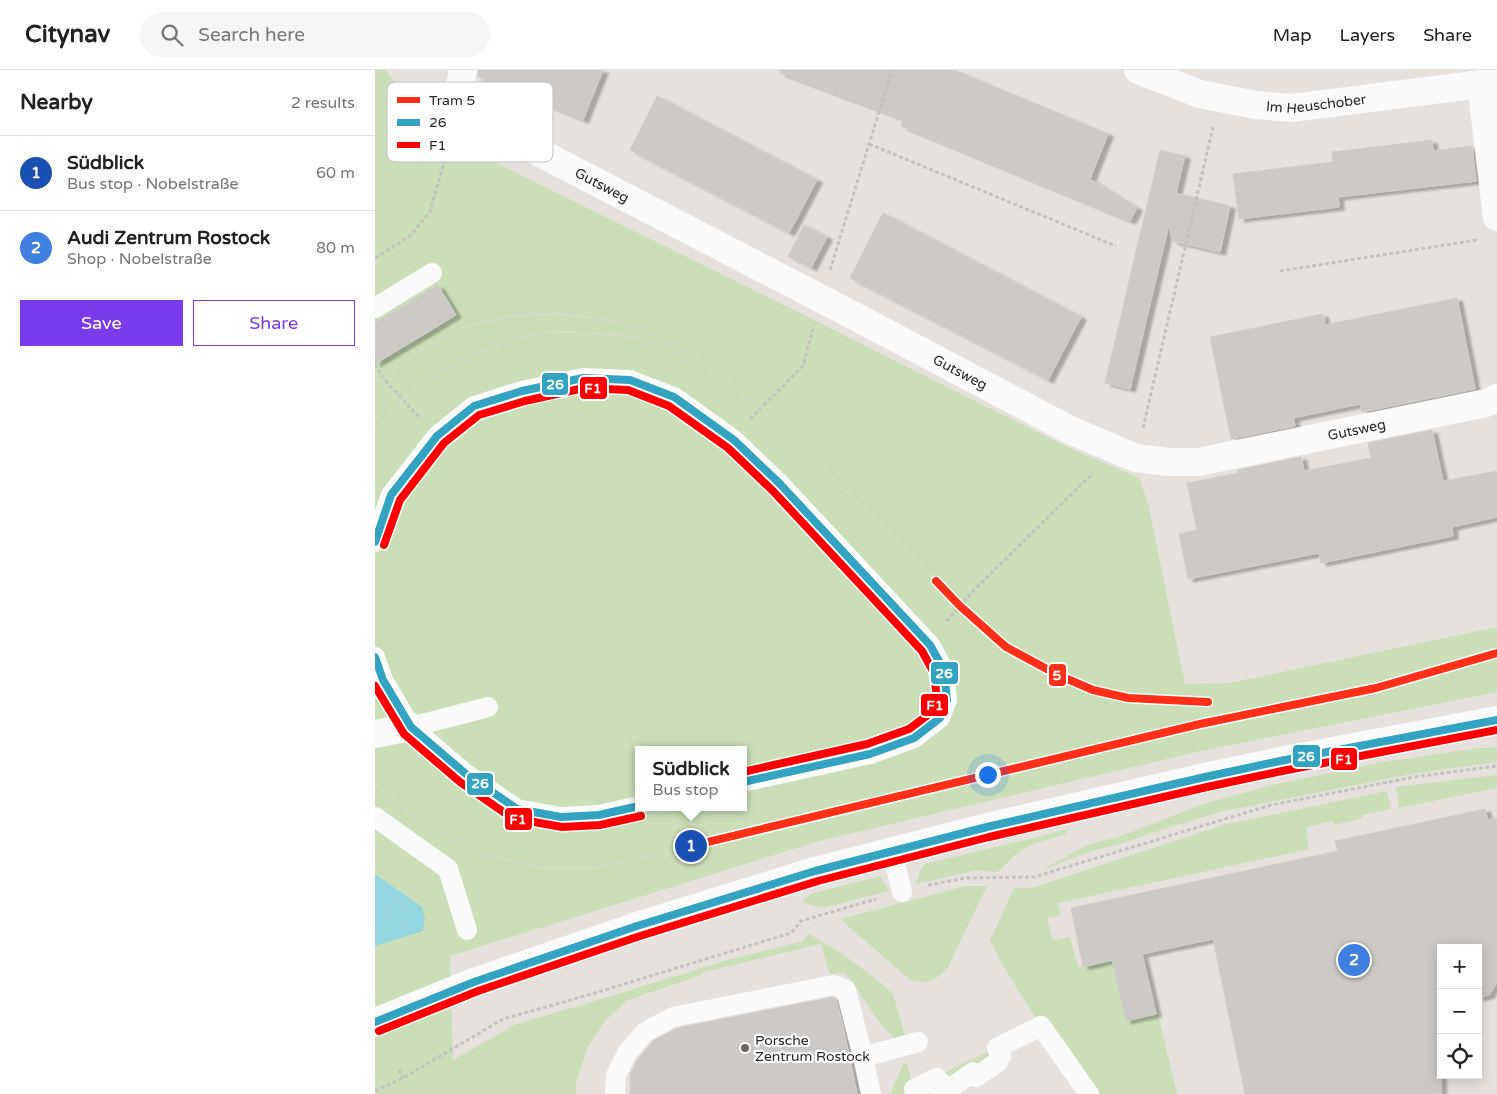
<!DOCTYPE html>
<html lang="en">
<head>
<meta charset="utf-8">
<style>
  :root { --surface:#fff; --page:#f6f6f6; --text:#222; --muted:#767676; --line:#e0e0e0; --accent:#7c3aed }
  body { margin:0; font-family:"Varela Round",sans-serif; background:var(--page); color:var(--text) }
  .controls { position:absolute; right:15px; bottom:15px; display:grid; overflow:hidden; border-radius:0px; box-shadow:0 2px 12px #0003 }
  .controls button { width:45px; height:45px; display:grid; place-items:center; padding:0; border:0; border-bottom:1px solid var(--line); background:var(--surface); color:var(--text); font:25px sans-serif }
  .you { position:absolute; left:612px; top:704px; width:18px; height:18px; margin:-12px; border:4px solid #fff; border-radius:50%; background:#1a73e8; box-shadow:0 0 0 8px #1a73e833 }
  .badge { display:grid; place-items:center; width:32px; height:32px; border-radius:50%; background:var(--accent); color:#fff; font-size:16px; font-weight:700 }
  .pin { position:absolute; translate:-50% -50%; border:2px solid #fff; box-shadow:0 1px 5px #0006 }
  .popup { position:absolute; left:260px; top:676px; width:112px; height:65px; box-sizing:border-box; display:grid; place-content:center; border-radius:0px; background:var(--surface); filter:drop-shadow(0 1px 4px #0005); font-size:16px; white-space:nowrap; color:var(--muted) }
  .popup b { font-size:19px; color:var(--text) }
  .popup::after { content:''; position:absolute; left:50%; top:100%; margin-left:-10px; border:10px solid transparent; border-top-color:var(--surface) }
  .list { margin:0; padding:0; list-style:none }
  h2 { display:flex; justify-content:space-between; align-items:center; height:65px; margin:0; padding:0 20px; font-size:21px }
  h2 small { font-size:16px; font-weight:400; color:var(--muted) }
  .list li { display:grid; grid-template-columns:32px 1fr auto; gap:15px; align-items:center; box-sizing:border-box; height:75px; padding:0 20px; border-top:1px solid var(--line) }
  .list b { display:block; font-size:19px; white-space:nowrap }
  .list p { margin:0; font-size:16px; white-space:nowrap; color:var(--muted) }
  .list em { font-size:16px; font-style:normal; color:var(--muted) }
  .actions { display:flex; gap:10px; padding:15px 20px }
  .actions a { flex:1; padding:11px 0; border:1px solid var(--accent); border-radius:0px; text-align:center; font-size:18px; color:var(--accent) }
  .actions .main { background:var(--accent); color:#fff }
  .icon { flex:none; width:28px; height:28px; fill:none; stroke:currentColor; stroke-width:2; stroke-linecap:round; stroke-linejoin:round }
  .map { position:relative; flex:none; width:1122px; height:1024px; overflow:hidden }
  header { display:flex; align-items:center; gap:30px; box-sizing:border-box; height:70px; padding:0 25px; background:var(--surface); border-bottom:1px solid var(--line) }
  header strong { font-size:24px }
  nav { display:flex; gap:28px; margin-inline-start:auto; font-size:18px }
  .search { width:350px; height:45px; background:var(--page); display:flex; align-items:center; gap:12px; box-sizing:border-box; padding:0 18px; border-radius:28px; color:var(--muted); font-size:19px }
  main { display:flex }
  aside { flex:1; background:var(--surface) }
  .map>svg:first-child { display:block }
  .green { fill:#cbdfb7; fill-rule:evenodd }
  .water { fill:#95d5e3 }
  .building { fill:#ccc9c6; stroke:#d1cdc9; filter:url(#shadow) }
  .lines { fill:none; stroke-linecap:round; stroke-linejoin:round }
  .path { stroke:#c2c2c1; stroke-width:3; stroke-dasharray:4 2.5; stroke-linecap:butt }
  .lane { stroke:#fbfafa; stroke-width:20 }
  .street { stroke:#fbfafa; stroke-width:28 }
  .secondary { stroke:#fbfafa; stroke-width:28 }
  .tram { stroke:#dddcdd; stroke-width:1 }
  .bus-1-casing { stroke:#fff; stroke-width:11 }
  .bus-2-casing { stroke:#fff; stroke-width:11 }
  .bus-1 { stroke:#32a3c2; stroke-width:8 }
  .bus-2 { stroke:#f00; stroke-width:8 }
  .tram-1-casing { stroke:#fff; stroke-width:11 }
  .tram-1 { stroke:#ff2e17; stroke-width:8 }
  .poi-dot { fill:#6a6866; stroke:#fff; stroke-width:2 }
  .labels { text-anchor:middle; stroke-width:4.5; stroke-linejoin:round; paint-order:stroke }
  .street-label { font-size:14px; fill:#272727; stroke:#fff }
  .poi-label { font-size:14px; fill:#272727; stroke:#fff; text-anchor:start }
  .key { fill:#fff; stroke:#bebebe; stroke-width:1 }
  .key-label { font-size:14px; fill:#272727 }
  .line-badge { stroke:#fff; stroke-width:2 }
  .badge-label { font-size:14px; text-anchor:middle; font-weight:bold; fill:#fff }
</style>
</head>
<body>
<header>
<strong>Citynav</strong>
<div class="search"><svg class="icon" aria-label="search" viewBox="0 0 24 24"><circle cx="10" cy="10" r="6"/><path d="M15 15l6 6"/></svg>Search here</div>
<nav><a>Map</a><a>Layers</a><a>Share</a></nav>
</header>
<main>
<aside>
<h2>Nearby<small>2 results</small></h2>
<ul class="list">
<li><span class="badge" style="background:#1a4fb4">1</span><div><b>Südblick</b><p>Bus stop · Nobelstraße</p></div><em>60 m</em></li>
<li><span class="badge" style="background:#3f7fe0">2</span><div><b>Audi Zentrum Rostock</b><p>Shop · Nobelstraße</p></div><em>80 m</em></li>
</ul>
<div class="actions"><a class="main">Save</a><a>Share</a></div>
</aside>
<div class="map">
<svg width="1122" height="1024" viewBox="0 0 1122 1024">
  <defs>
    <filter id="shadow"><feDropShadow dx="5.5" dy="3" stdDeviation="1" flood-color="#0004"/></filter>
  </defs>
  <rect width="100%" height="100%" fill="#e6e1dc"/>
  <path class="green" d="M 0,0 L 11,0 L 54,62 L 107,86 L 421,241 L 692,377 L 764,408 L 773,433 L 810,614 L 855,613 L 1122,557 L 1122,622 L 826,681 L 444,771 L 75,886 L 78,990 L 141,954 L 200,937 L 356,889 L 421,873 L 428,871 L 434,864 L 465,882 L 501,909 L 518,924 L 531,969 L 523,971 L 507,956 L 475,909 L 469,903 L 455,904 L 446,874 L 329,902 L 324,906 L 253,930 L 231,950 L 212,978 L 201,1014 L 201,1024 L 0,1024 ZM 264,680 L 368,680 L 368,737 L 264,737 Z
    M 1122,677 L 1122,692 L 1037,704 L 845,742 L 786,760 L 745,774 L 714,782 L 665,801 L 712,775 L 746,766 L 828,734 L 902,714 L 1008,692 L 1104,678 Z
    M 1122,705 L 1122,718 L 1024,738 L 1021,717 Z
    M 1012,721 L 1016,739 L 988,745 L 988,748 L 959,755 L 958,751 L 931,757 L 934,779 L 683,833 L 686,845 L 672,848 L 678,870 L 695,867 L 703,896 L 708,897 L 739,890 L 751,950 L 783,944 L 802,1024 L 714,1024 C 679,974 642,925 615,870 L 639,818 L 656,818 L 852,754 Z
    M 694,759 L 690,764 L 658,774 L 639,786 L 624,801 L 619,802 L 602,800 L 541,814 L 545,801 L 550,794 Z
    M 505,806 L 514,821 L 447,838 L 427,832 L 435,824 Z
    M 591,816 L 612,816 L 572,899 C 560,911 552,914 535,910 L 465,849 Z
    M 622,978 L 626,986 L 573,1020 L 562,1008 L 580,997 Z
    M 532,993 L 539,1024 L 515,1024 L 528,994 Z"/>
  <path class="water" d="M 0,804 L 47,837 L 50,848 L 48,861 L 0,876 Z"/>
  <path class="building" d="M 103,0 L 228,0 L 208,50 L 103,7 Z
    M 405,0 L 579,0 L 733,64 L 715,109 L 762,138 L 755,151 L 526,56 L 528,49 L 405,3 Z
    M 282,26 L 442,110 L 414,163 L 255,80 Z
    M 1057,70 L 1058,81 L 1097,76 L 1101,111 L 963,127 L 964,137 L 864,149 L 858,104 L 958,92 L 957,82 Z
    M 785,80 L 810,86 L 801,123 L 855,136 L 845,182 L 797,171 L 794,154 L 755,319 L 730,313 Z
    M 508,143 L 706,247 L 673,310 L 623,284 L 475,208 Z
    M 429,155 L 452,167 L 436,198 L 413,186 Z
    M 63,215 L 81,245 L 0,294 L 0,253 Z
    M 1082,228 L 1100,319 L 987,342 L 985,334 L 918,348 L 920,356 L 856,369 L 835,267 L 948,244 L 950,255 Z
    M 1057,360 L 1068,411 L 1122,401 L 1122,447 L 1077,457 L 1078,466 L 946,493 L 944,483 L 813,509 L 804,464 L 822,460 L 812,413 L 863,403 L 862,400 L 926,387 L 929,401 L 996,388 L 993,373 Z
    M 1110,739 L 1113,750 L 1122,748 L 1122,913 L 1114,925 L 1103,928 L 1103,878 L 1066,878 L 1066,1024 L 870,1024 L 838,869 L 767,884 L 781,944 L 751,951 L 737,890 L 708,897 L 696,838 L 963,781 L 960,771 Z
    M 458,927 L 461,929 L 468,956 L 482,1024 L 255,1024 L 255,1004 L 262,990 L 278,971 L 302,958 Z"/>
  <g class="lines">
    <path class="path" d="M 494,74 L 741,176
      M 0,188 L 35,166 L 55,142 L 76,68
      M 455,200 L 517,0
      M 905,201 L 1102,170
      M 0,294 L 8,308 L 44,347
      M 375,349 L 428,296 L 438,259
      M 768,358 L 838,57
      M 571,549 L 573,550 L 600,519 L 718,403
      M 553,815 L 591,808 L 659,807 L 896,735 L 1039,707 L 1122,696
      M 24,1000 L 28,1008
      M 0,1021 L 28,1008 L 128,949 L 210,926 L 416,863 L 426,851 L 501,829"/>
    <path class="lane" d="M 0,238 L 57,203
      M 0,472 L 16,425 L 62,366 L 99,336 L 147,321 L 208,308 L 255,310 L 299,327 L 359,370 L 405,414 L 555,575 L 569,600 L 572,630 L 565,648 L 539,668 L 495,684 L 368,712
      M 0,587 L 8,610 L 36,657 L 91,704 L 142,739 L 186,747 L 224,745 L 264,736
      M 36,657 L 113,637
      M 0,747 L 73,799 L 92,860
      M 517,781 L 527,822
      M 488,987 L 543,972
      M 240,1024 L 241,1005 L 252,983 L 270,962 L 298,947 L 459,915 L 471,920 L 488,987 L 496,1024
      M 540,1024 L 539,1019 L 562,1008 L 562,1015 L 568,1014 L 573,1020 L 598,1002 L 601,1007 L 623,992 L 623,989 L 626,986 L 622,978 L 666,956 L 714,1024"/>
    <g class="street">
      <path id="s1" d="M 88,0 L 85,16 L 88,38 L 100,49 L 487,250 L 695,360 L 761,388 L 793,392 L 823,392 L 1111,333 L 1122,328"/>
      <path id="s2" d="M 763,0 L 825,24 L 881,35 L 917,38 L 1122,12"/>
      <path d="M 1106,14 L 1122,147"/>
      <path d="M 0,664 L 36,657"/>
    </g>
    <path class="secondary" d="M 0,952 L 99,912 L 262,856 L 440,801 L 612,757 L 830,707 L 905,691 L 1122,650"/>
    <path class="tram" d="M 0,313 L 46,280 L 89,257 L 135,246 L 184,244 L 231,249 L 273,262 L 311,280 L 386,338 L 561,511
      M 0,362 L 28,330 L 65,301 L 101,283 L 137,269 L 175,262 L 216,263 L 260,267 L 326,297
      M 0,711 L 4,717 L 48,753 L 110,784 L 166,798 L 219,798 L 272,787 L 316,776"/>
    <g class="bus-1-casing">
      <path id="bus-1" d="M 0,472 L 16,425 L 62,366 L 99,336 L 147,321 L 208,308 L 255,310 L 299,327 L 359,370 L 405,414 L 555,575 L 569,600 L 572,630 L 565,648 L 539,668 L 495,684 L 368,712
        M 0,587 L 8,610 L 36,657 L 91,704 L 142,739 L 186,747 L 224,745 L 264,736
        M 0,952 L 99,912 L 262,856 L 440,801 L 612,757 L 830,707 L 905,691 L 1122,650"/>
    </g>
    <g class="bus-2-casing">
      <path id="bus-2" d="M 9,475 L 25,430 L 69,373 L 104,345 L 150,331 L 209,318 L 253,320 L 294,336 L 353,378 L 398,421 L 547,581 L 559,603 L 562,629 L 557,642 L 534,659 L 492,674 L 368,702
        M 0,616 L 29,664 L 85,712 L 137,748 L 187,757 L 225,755 L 266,746
        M 4,961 L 103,921 L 265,866 L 443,811 L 614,767 L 832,717 L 907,701 L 1122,660"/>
    </g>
    <use href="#bus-1" class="bus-1"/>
    <use href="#bus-2" class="bus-2"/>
    <g class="tram-1-casing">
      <path id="tram-1" d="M 561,511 L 585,536 L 631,577 L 683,605 L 718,620 L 753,628 L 833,632
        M 316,776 L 825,654 L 1001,618 L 1122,583"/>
    </g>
    <use href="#tram-1" class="tram-1"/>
  </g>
  <circle class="poi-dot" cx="370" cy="978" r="5"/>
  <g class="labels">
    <g class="street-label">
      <text dy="5" stroke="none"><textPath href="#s2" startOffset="184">Im Heuschober</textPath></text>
      <text dy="5" stroke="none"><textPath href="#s1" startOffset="198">Gutsweg</textPath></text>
      <text dy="5" stroke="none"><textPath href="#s1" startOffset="602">Gutsweg</textPath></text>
      <text dy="5" stroke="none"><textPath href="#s1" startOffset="1022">Gutsweg</textPath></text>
    </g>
    <g class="poi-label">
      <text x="380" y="975">Porsche<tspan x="380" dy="16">Zentrum Rostock</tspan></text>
    </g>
  </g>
  <rect x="12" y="12" width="166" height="80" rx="8" class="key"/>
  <rect x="22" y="27" width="23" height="6" fill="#ff2e17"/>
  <rect x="22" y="49" width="23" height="7" fill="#32a3c2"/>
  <rect x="22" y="72" width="23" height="6" fill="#f00"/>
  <g class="key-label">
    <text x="54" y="35">Tram 5</text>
    <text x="54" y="57">26</text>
    <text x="54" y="80">F1</text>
  </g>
  <g class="line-badge">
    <rect x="166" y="302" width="28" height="24" rx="5" fill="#32a3c2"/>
    <rect x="204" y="306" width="29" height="24" rx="5" fill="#f00"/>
    <rect x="555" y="591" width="29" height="24" rx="5" fill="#32a3c2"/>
    <rect x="673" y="593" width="19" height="24" rx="5" fill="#ff2e17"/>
    <rect x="545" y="623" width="29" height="24" rx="5" fill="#f00"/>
    <rect x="917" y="674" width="29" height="24" rx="5" fill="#32a3c2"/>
    <rect x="955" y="677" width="28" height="24" rx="5" fill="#f00"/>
    <rect x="91" y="702" width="28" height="24" rx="5" fill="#32a3c2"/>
    <rect x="129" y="737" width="29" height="24" rx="5" fill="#f00"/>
  </g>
  <g class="badge-label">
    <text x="180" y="319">26</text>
    <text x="218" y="323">F1</text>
    <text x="569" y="608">26</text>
    <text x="682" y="610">5</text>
    <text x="560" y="640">F1</text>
    <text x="931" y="691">26</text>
    <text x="969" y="694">F1</text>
    <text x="105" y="718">26</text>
    <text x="143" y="754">F1</text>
  </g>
</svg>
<div class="controls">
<button>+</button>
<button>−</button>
<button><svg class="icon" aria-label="locate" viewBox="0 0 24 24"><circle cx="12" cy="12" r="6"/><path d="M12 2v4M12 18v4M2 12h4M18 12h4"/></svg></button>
</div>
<div class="you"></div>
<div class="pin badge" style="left:316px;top:776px;background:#1a4fb4">1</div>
<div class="popup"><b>Südblick</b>Bus stop</div>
<div class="pin badge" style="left:979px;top:890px;background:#3f7fe0">2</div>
</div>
</main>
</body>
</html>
